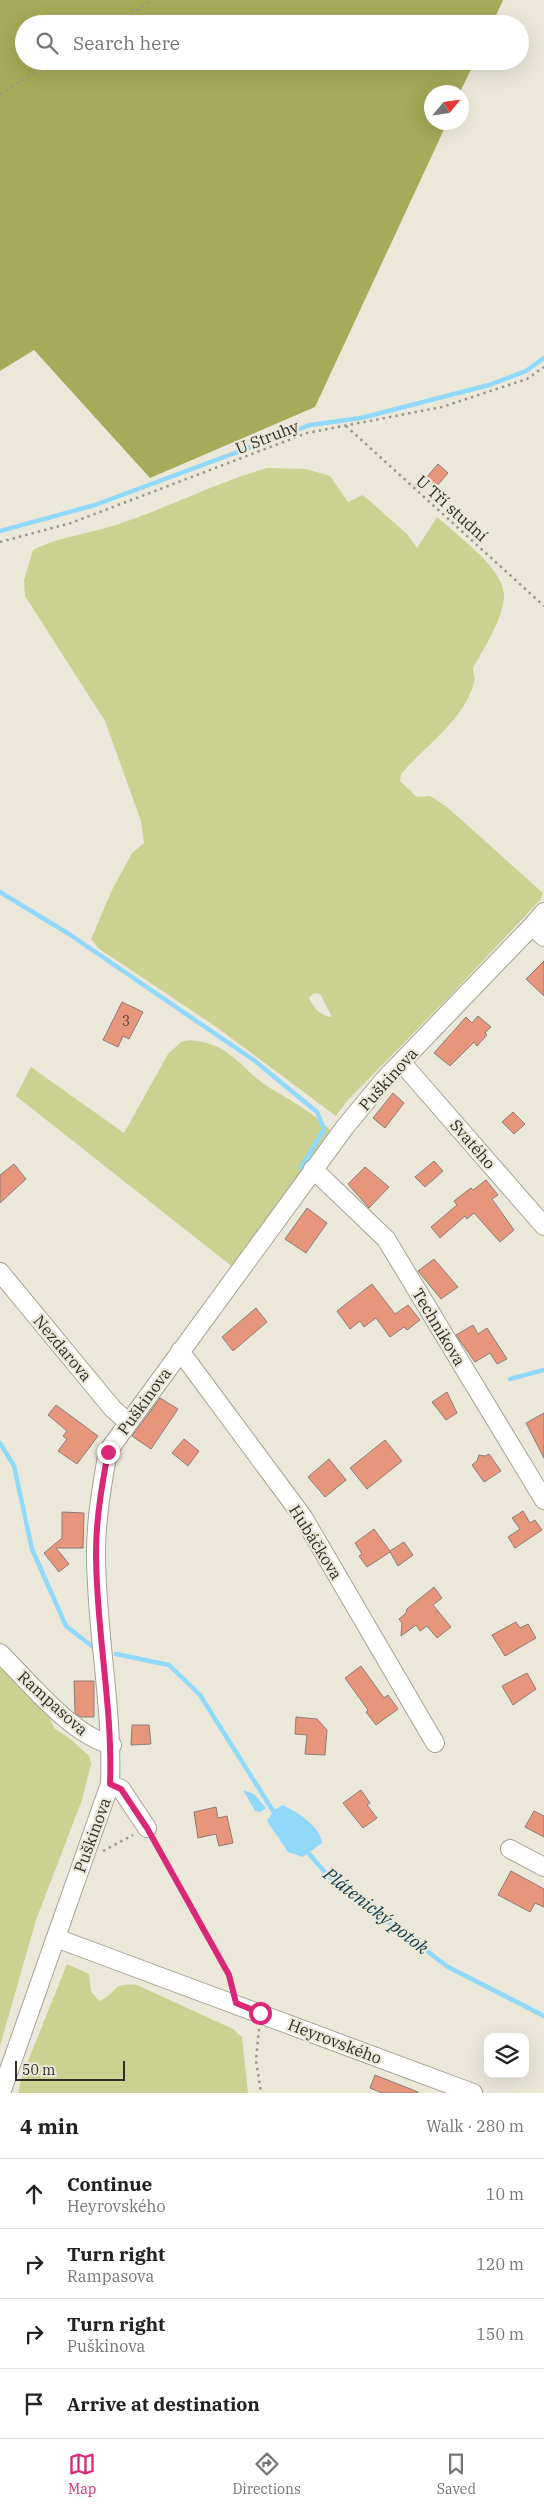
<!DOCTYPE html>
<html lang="en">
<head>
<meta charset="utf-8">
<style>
  :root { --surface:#fff; --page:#f2f2f2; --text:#222; --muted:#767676; --line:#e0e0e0; --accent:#db2777 }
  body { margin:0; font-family:"IBM Plex Serif",serif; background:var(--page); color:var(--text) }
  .controls { position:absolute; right:15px; bottom:15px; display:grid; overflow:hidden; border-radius:10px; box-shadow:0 5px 20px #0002 }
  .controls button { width:45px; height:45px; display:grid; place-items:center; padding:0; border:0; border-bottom:1px solid var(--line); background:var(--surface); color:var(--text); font:25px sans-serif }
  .compass { position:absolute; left:424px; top:85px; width:45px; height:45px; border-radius:50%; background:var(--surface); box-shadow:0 5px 20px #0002; rotate:61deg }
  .scale { position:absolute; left:15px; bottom:12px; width:110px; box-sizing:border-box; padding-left:5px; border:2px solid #302f29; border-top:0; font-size:14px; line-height:18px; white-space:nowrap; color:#302f29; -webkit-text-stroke:4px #ebe8da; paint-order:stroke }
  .stop { position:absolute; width:15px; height:15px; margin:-11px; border:4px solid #db2777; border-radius:50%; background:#fff }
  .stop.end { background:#db2777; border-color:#fff; box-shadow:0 1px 5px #0008 }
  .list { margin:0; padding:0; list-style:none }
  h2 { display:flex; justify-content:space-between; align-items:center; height:65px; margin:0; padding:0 20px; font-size:21px }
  h2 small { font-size:16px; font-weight:400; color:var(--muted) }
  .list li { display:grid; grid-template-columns:32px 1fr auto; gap:15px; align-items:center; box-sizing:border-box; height:70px; padding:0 20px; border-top:1px solid var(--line) }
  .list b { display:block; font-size:19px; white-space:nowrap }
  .list p { margin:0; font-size:16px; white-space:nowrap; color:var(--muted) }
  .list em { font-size:16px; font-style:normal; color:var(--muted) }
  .icon { flex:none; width:28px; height:28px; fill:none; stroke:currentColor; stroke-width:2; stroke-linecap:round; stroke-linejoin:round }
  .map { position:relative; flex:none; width:544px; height:2093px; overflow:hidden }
  .search { position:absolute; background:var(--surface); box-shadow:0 5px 20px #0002; left:15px; right:15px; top:15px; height:55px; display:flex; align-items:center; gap:12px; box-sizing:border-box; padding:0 18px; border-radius:28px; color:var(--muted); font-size:19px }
  .sheet { height:345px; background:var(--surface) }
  nav { display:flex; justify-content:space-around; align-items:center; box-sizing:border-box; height:70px; border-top:1px solid var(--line); background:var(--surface); font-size:14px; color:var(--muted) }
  nav a { display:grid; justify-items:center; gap:2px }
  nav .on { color:var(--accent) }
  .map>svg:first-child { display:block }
  .green { fill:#cbd191; fill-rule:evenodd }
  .forest { fill:#a5ab58 }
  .water { fill:#91d9fa }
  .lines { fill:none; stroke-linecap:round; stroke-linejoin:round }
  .stream { stroke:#91d9fa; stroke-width:4.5 }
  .building { fill:#e8967b; stroke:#8b7d79 }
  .minor-casing { stroke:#a5a296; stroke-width:20 }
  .path { stroke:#9a988e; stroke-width:2.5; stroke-dasharray:2.5 4; stroke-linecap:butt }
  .minor { stroke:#fff; stroke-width:18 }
  .route { stroke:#db2777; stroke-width:6 }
  .labels { text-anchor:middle; stroke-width:4.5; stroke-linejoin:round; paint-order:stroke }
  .number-label { font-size:14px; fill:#5e493e }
  .street-label { font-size:16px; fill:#302f29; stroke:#ebe8da }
  .water-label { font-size:18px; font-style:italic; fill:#113b4c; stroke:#ebe8da }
</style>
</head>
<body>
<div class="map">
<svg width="544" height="2093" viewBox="0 0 544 2093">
  <rect width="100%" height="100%" fill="#ebe8da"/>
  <path class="green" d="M 267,468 L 306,469 L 330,476 L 348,502 L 363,495 L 407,534 L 417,548 L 437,517 C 457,535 502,567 504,594 C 505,616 483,650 473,668 C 473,673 476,678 474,683 C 464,720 425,746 401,774 L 400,781 L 417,797 L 430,796 L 447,807 L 543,893 L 541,899 L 448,998 L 347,1101 L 336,1116 L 215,1026 L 98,948 L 91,939 L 112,890 L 132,853 L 144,843 L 141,821 L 105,721 L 25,596 L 24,580 L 33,550 C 58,537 87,534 113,526 C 166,509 215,483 267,468 ZM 314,993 L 320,994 L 332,1017 C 321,1017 313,1007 309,998 Z
    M 190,1040 C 235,1045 237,1067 270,1088 C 291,1101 313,1112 330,1130 L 234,1268 L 16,1096 L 31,1067 L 124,1133 L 168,1054 L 181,1042 Z
    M 0,1667 L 48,1714 L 54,1728 L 72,1740 L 89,1756 L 91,1764 L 82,1800 L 36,1920 L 0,2046 Z
    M 67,1964 L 89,1974 L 91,1991 L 99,2001 C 119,1993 110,1982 137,1985 L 233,2029 L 242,2037 L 248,2093 L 18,2093 L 22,2076 Z"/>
  <path class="forest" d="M 0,0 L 503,0 L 492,24 L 24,24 L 24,61 L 475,61 L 460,92 L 432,92 L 432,122 L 447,123 L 315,407 L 150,478 L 34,350 L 0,371 Z"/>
  <path class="water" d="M 243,1790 L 254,1794 L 266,1808 L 260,1812 L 255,1811 Z
    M 283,1805 C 296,1812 321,1826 322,1843 L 303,1857 L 288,1852 L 267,1821 L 274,1810 Z"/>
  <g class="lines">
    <path class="stream" d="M 0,531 L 95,505 L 310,425 L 361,418 L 489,385 L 526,371 L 544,358
      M 0,892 L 69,934 L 255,1061 L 317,1112 L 324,1129 L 301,1168
      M 510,1379 L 544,1370
      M 0,1443 L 14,1466 L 32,1549 L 66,1626 L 97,1650
      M 116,1654 L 169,1665 L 200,1695 L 275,1814
      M 306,1850 L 329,1877 L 448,1967 L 544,2016"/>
  </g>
  <path class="building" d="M 438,464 L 448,473 L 436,487 L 426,478 Z
    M 544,961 L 544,996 L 526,979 Z
    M 122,1002 L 143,1012 L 129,1039 L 123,1036 L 118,1047 L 103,1040 Z
    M 478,1016 L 491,1027 L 485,1033 L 487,1035 L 477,1046 L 474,1042 L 450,1066 L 434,1053 L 466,1017 L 472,1023 Z
    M 393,1093 L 404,1103 L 385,1128 L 373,1118 Z
    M 513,1112 L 525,1124 L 514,1134 L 502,1122 Z
    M 434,1161 L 443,1171 L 425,1187 L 415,1177 Z
    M 14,1164 L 26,1179 L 0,1203 L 0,1175 Z
    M 365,1167 L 389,1187 L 369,1208 L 348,1184 Z
    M 486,1180 L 498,1195 L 492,1199 L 514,1230 L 500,1242 L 474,1213 L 467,1219 L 465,1216 L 440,1238 L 431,1227 L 457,1205 L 454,1201 L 471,1188 L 473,1190 Z
    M 307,1208 L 327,1223 L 306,1253 L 285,1239 Z
    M 434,1259 L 458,1287 L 441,1299 L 418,1271 Z
    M 372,1284 L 395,1314 L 408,1305 L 420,1320 L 407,1330 L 404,1327 L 390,1337 L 376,1318 L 364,1327 L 360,1321 L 350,1329 L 337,1311 Z
    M 256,1308 L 267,1322 L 233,1351 L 222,1337 Z
    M 473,1325 L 478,1334 L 487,1328 L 507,1359 L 497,1364 L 490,1353 L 475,1362 L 456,1335 Z
    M 447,1392 L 457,1413 L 446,1420 L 432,1402 Z
    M 160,1398 L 178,1409 L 151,1449 L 132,1436 Z
    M 56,1405 L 98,1436 L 77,1464 L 58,1451 L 67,1439 L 63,1436 L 67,1431 L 48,1415 Z
    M 544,1413 L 544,1458 L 526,1423 Z
    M 184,1439 L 199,1451 L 188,1466 L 172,1453 Z
    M 385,1440 L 402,1461 L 367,1489 L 350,1468 Z
    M 489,1454 L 501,1471 L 484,1482 L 472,1465 L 477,1461 L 479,1455 L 485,1456 Z
    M 329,1459 L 346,1480 L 325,1497 L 308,1477 Z
    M 523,1511 L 530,1523 L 535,1520 L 542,1530 L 515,1548 L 508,1537 L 520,1529 L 512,1518 Z
    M 62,1512 L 84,1513 L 83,1548 L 56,1548 L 69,1564 L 59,1572 L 44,1553 L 62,1538 Z
    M 374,1529 L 390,1551 L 404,1542 L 413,1555 L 398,1566 L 390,1552 L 367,1567 L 359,1556 L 362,1554 L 355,1543 Z
    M 434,1587 L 442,1598 L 433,1605 L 451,1627 L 437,1638 L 427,1626 L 420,1631 L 416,1625 L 401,1636 L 402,1623 L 399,1619 L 406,1613 L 407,1609 Z
    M 516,1622 L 520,1628 L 528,1624 L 536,1638 L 505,1656 L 492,1635 Z
    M 361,1666 L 384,1698 L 388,1695 L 398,1709 L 376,1725 L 366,1712 L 368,1710 L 345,1678 Z
    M 527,1673 L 536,1689 L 513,1705 L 502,1686 Z
    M 74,1681 L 94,1681 L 94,1717 L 81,1717 L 75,1713 Z
    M 296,1717 L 317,1719 L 327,1730 L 325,1755 L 305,1754 L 307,1735 L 295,1734 Z
    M 132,1725 L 149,1725 L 151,1744 L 131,1745 Z
    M 361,1790 L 370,1803 L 367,1805 L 377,1818 L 363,1828 L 343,1803 Z
    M 216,1807 L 218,1818 L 227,1816 L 233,1843 L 219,1846 L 216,1834 L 198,1838 L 194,1812 Z
    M 534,1811 L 544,1816 L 544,1837 L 525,1827 Z
    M 511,1871 L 544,1889 L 544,1907 L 535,1903 L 530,1912 L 498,1895 Z
    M 375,2075 L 418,2092 L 418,2093 L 382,2093 L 370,2088 Z"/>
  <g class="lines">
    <g class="minor-casing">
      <path id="minor" d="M 532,926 L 544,937
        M 402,1063 L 544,1226
        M 313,1169 L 386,1239 L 544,1500
        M 0,1272 L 113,1409 L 128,1422
        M 180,1351 L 303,1517 L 435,1743
        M 0,1653 C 29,1682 72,1736 112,1745
        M 110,1784 L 121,1789 L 147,1828
        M 510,1849 L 544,1867
        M 56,1938 L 473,2093
        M 1,2093 L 110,1784 C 113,1707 96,1630 96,1553 C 96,1519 102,1485 108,1451 L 345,1127 L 383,1081 L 532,926 L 544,912"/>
    </g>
    <path class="path" d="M 114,24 L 153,0
      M 0,94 L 54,61
      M 346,426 L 544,606
      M 0,542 L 71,523 L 307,433 L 442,407 L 527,379 L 544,367
      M 154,1841 L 229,1975 L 232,1986
      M 103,1851 L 133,1835
      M 259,2029 L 256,2060 L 261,2093"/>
    <use href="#minor" class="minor"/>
  </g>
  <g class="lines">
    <path class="route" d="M 108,1452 C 102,1485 96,1519 96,1553 C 96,1630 113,1707 110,1784 L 121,1789 L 147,1828 L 229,1975 L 236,2003 L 260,2013"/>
  </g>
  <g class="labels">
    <g class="number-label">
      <text x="126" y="1026">3</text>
    </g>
    <g class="street-label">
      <text transform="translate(267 437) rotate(-21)" y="6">U Struhy</text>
      <text transform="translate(452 508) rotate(42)" y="6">U Tří studní</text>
      <text transform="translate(388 1079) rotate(-48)" y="6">Puškinova</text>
      <text transform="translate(473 1144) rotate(49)" y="6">Svatého</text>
      <text transform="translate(439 1327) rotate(59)" y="6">Technikova</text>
      <text transform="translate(63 1348) rotate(50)" y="6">Nezdarova</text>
      <text transform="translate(144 1401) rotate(-54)" y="6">Puškinova</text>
      <text transform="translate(316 1542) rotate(58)" y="6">Hubáčkova</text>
      <text transform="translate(53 1703) rotate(42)" y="6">Rampasova</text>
      <text transform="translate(92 1835) rotate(-70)" y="6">Puškinova</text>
      <text transform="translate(335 2041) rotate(21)" y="6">Heyrovského</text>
    </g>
    <g class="water-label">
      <text transform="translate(376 1911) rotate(38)" y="6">Plátenický potok</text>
    </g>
  </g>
</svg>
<div class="controls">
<button><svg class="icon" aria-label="layers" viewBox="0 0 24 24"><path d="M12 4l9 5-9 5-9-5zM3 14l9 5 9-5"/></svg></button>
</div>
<svg class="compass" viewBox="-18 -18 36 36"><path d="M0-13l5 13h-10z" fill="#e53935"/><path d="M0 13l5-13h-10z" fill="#767676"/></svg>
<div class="scale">50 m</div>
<div class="stop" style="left:260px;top:2013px"></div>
<div class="stop end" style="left:108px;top:1452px"></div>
<div class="search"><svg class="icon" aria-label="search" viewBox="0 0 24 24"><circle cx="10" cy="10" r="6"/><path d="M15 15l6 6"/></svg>Search here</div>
</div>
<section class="sheet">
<h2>4 min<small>Walk · 280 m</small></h2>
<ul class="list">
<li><svg class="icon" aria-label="ahead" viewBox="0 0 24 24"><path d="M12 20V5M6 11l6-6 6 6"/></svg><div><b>Continue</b><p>Heyrovského</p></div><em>10 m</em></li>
<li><svg class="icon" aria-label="right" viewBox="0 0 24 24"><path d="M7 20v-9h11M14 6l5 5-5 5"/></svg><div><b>Turn right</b><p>Rampasova</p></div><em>120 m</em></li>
<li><svg class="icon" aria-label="right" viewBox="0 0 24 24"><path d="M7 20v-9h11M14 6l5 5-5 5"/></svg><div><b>Turn right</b><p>Puškinova</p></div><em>150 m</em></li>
<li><svg class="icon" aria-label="arrive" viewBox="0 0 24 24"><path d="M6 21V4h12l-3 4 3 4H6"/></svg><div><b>Arrive at destination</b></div></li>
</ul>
</section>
<nav>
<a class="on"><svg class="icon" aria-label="map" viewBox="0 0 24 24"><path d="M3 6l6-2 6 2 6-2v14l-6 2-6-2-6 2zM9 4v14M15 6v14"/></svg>Map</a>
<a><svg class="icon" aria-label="directions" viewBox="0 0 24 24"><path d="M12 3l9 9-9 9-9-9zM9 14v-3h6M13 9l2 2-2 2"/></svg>Directions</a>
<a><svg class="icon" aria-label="saved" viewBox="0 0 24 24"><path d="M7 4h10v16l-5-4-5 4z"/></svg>Saved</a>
</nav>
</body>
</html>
